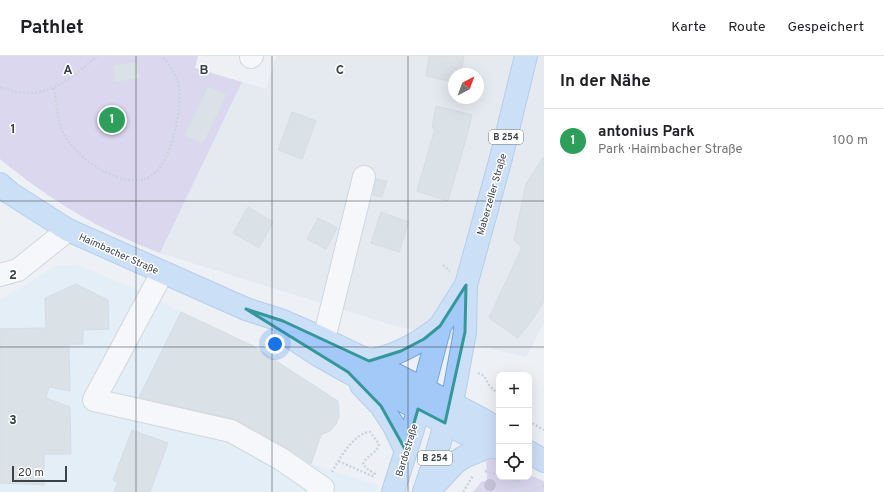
<!DOCTYPE html>
<html lang="de">
<head>
<meta charset="utf-8">
<style>
  :root { --surface:#fff; --page:#f6f6f6; --text:#202124; --muted:#757577; --line:#e0e0e0; --accent:#267c7d }
  body { margin:0; font-family:Overpass,sans-serif; background:var(--page); color:var(--text) }
  .controls { position:absolute; right:12px; bottom:12px; display:grid; overflow:hidden; border-radius:8px; box-shadow:0 4px 16px #0002 }
  .controls button { width:36px; height:36px; display:grid; place-items:center; padding:0; border:0; border-bottom:1px solid var(--line); background:var(--surface); color:var(--text); font:20px sans-serif }
  .compass { position:absolute; left:448px; top:12px; width:36px; height:36px; border-radius:50%; background:var(--surface); box-shadow:0 4px 16px #0002; rotate:41deg }
  .scale { position:absolute; left:12px; bottom:10px; width:55px; box-sizing:border-box; padding-left:4px; border:2px solid #3a434a; border-top:0; font-size:11px; line-height:14px; white-space:nowrap; color:#3a434a; -webkit-text-stroke:3px #fff; paint-order:stroke }
  .you { position:absolute; left:275px; top:288px; width:14px; height:14px; margin:-10px; border:3px solid #fff; border-radius:50%; background:#1a73e8; box-shadow:0 0 0 6px #1a73e833 }
  .badge { display:grid; place-items:center; width:26px; height:26px; border-radius:50%; background:var(--accent); color:#fff; font-size:13px; font-weight:700 }
  .pin { position:absolute; translate:-50% -50%; border:2px solid #fff; box-shadow:0 1px 4px #0006 }
  .list { margin:0; padding:0; list-style:none }
  h2 { display:flex; justify-content:space-between; align-items:center; height:52px; margin:0; padding:0 16px; font-size:17px }
  h2 small { font-size:13px; font-weight:400; color:var(--muted) }
  .list li { display:grid; grid-template-columns:26px 1fr auto; gap:12px; align-items:center; box-sizing:border-box; height:64px; padding:0 16px; border-top:1px solid var(--line) }
  .list b { display:block; font-size:15px; white-space:nowrap }
  .list p { margin:0; font-size:13px; white-space:nowrap; color:var(--muted) }
  .list em { font-size:13px; font-style:normal; color:var(--muted) }
  .icon { flex:none; width:22px; height:22px; fill:none; stroke:currentColor; stroke-width:2; stroke-linecap:round; stroke-linejoin:round }
  .map { position:relative; flex:none; width:544px; height:436px; overflow:hidden }
  header { display:flex; align-items:center; gap:24px; box-sizing:border-box; height:56px; padding:0 20px; background:var(--surface); border-bottom:1px solid var(--line) }
  header strong { font-size:19px }
  nav { display:flex; gap:22px; margin-inline-start:auto; font-size:14px }
  main { display:flex }
  aside { flex:1; background:var(--surface) }
  .map>svg:first-child { display:block }
  .residential { fill:#dbe2e9; fill-rule:evenodd }
  .commercial { fill:#daeaf5 }
  .green { fill:#c6b9e6 }
  .building { fill:#c3ced6; stroke:#b6c5d1 }
  .lines { fill:none; stroke-linecap:round; stroke-linejoin:round }
  .minor-casing { stroke:#afb8c1; stroke-width:24 }
  .major-casing { stroke:#73a4dd; stroke-width:24 }
  .path { stroke:#a2b2c1; stroke-width:2.5; stroke-dasharray:2 2; stroke-linecap:butt }
  .minor { stroke:#fff; stroke-width:22 }
  .major { stroke:#a3c9f8; stroke-width:22 }
  .tree { fill:#9787b1 }
  .marked { fill:none; stroke:#34989a; stroke-width:3; stroke-linejoin:round }
  .grid { fill:none; stroke:#3a434a; stroke-width:1; stroke-opacity:0.55 }
  .labels { text-anchor:middle; stroke-width:3; stroke-linejoin:round; paint-order:stroke }
  .shield { fill:#fff; stroke:#757b80; stroke-width:1 }
  .shield-label { font-size:9px; font-weight:bold; fill:#3a434a }
  .street-label { font-size:10px; fill:#3a434a; stroke:#fff }
  .grid-label { font-size:13px; text-anchor:middle; font-weight:bold; fill:#3a434a; stroke:#fff; stroke-width:3; stroke-linejoin:round; paint-order:stroke }
</style>
</head>
<body>
<header>
<strong>Pathlet</strong>
<nav><a>Karte</a><a>Route</a><a>Gespeichert</a></nav>
</header>
<main>
<div class="map">
<svg width="544" height="436" viewBox="0 0 544 436">
  <rect width="100%" height="100%" fill="#edf1f5"/>
  <path class="residential" d="M 276,0 L 544,0 L 544,267 L 526,301 L 392,269 L 160,197 L 242,26 L 266,33 ZM 454,18 L 478,18 L 478,42 L 454,42 Z"/>
  <path class="commercial" d="M 77,209 L 141,235 L 181,256 L 253,290 L 338,345 L 339,360 L 336,368 L 330,375 L 321,379 L 311,408 L 378,429 L 376,436 L 0,436 L 0,244 L 56,210 Z"/>
  <path class="green" d="M 0,0 L 198,0 L 195,12 L 242,26 L 160,197 C 101,175 48,143 0,103 Z
    M 486,398 L 499,405 L 499,421 L 529,421 L 529,419 L 544,425 L 544,436 L 473,436 L 482,425 L 487,426 Z"/>
  <path class="building" d="M 429,0 L 464,0 L 461,18 L 454,18 L 454,26 L 426,20 Z
    M 138,6 L 140,23 L 115,26 L 113,9 Z
    M 208,30 L 227,39 L 203,88 L 184,79 Z
    M 436,50 L 472,59 L 466,83 L 448,145 L 417,135 L 435,72 L 432,72 Z
    M 292,56 L 316,65 L 302,103 L 278,94 Z
    M 544,100 L 544,245 L 532,264 L 518,282 L 489,262 L 522,191 L 514,184 L 526,128 Z
    M 376,123 L 387,125 L 382,141 L 373,139 Z
    M 248,151 L 273,166 L 259,192 L 233,177 Z
    M 381,156 L 409,166 L 399,196 L 371,187 Z
    M 318,162 L 337,172 L 326,193 L 307,183 Z
    M 76,228 L 108,244 L 109,273 L 83,274 L 83,288 L 69,288 L 70,335 L 49,331 L 46,342 L 70,351 L 71,398 L 44,398 L 44,429 L 0,427 L 0,273 L 46,272 L 45,242 Z
    M 181,256 L 253,290 L 338,345 L 339,360 L 336,368 L 330,375 L 321,379 L 311,408 L 287,392 L 237,364 L 139,341 Z
    M 132,374 L 168,387 L 150,436 L 114,436 L 118,426 L 113,424 Z"/>
  <g class="lines">
    <g class="minor-casing">
      <path id="minor" d="M 251,1 L 252,0
        M 162,217 L 94,344 L 231,375 L 281,403 L 323,432 L 318,436
        M 0,219 L 18,214 L 68,174
        M 324,283 L 364,121"/>
    </g>
    <g class="major-casing">
      <path id="major" d="M 0,128 L 10,137 L 68,174 L 246,253 L 283,265 L 315,279 L 369,305 L 474,359 L 487,366 L 499,374
        M 286,278 L 318,299 L 348,316 L 466,378 L 490,390 L 499,392
        M 369,305 C 396,300 418,288 440,270
        M 361,329 L 381,350 L 394,370 L 406,395
        M 529,396 L 544,405
        M 393,436 L 413,373 L 440,270 L 466,229
        M 424,436 L 435,403 L 454,336 L 465,276 L 466,229 L 501,102 L 526,0
        M 428,436 L 456,406 L 464,401 L 490,390"/>
    </g>
    <path class="path" d="M 0,31 C 41,48 68,26 97,0
      M 54,32 C 57,49 57,68 66,82 C 80,104 122,134 149,121 C 171,111 184,49 178,26 C 175,17 168,8 163,0
      M 443,209 L 450,215
      M 478,317 L 484,320 L 489,329 L 499,339
      M 529,365 L 544,374
      M 485,415 L 499,419
      M 332,416 C 339,403 354,377 370,376 L 379,388 C 377,397 367,399 363,408 L 366,412 L 375,418 L 372,420 L 338,405
      M 506,421 L 519,425 L 522,421
      M 463,436 L 473,420
      M 527,436 L 544,430"/>
    <use href="#minor" class="minor"/>
    <use href="#major" class="major"/>
  </g>
  <circle class="tree" cx="490" cy="429" r="6"/>
  <path d="M0 0H544V436H0ZM 466,229 L 465,276 L 445,367 L 418,353 L 406,395 L 381,350 L 348,316 L 246,253 L 283,265 L 369,305 L 401,295 L 424,283 L 440,270 Z" fill="#edf1f5" fill-opacity=".55" fill-rule="evenodd"/>
  <path class="marked" d="M 466,229 L 465,276 L 445,367 L 418,353 L 406,395 L 381,350 L 348,316 L 246,253 L 283,265 L 369,305 L 401,295 L 424,283 L 440,270 Z"/>
  <path class="grid" d="M 136,0 L 136,436M 272,0 L 272,436M 408,0 L 408,436M 0,145 L 544,145M 0,291 L 544,291"/>
  <g class="labels">
    <g class="shield">
      <rect x="489" y="74" width="34" height="14" rx="3"/>
      <rect x="418" y="395" width="34" height="14" rx="3"/>
    </g>
    <g class="shield-label">
      <text x="506" y="84">B 254</text>
      <text x="435" y="405">B 254</text>
    </g>
    <g class="street-label">
      <text transform="translate(491 138) rotate(-74)" y="4">Maberzeller Straße</text>
      <text transform="translate(119 197) rotate(24)" y="4">Haimbacher Straße</text>
      <text transform="translate(406 394) rotate(-73)" y="4">Bardostraße</text>
    </g>
  </g>
  <g class="grid-label">
    <text x="68" y="18">A</text>
    <text x="204" y="18">B</text>
    <text x="340" y="18">C</text>
    <text x="13" y="77">1</text>
    <text x="13" y="223">2</text>
    <text x="13" y="368">3</text>
  </g>
</svg>
<div class="controls">
<button>+</button>
<button>−</button>
<button><svg class="icon" aria-label="locate" viewBox="0 0 24 24"><circle cx="12" cy="12" r="6"/><path d="M12 2v4M12 18v4M2 12h4M18 12h4"/></svg></button>
</div>
<svg class="compass" viewBox="-18 -18 36 36"><path d="M0-13l5 13h-10z" fill="#e53935"/><path d="M0 13l5-13h-10z" fill="#757577"/></svg>
<div class="scale">20 m</div>
<div class="you"></div>
<div class="pin badge" style="left:112px;top:64px;background:#2e9e5b">1</div>
</div>
<aside>
<h2>In der Nähe<small></small></h2>
<ul class="list">
<li><span class="badge" style="background:#2e9e5b">1</span><div><b>antonius Park</b><p>Park · Haimbacher Straße</p></div><em>100 m</em></li>
</ul>
</aside>
</main>
</body>
</html>
